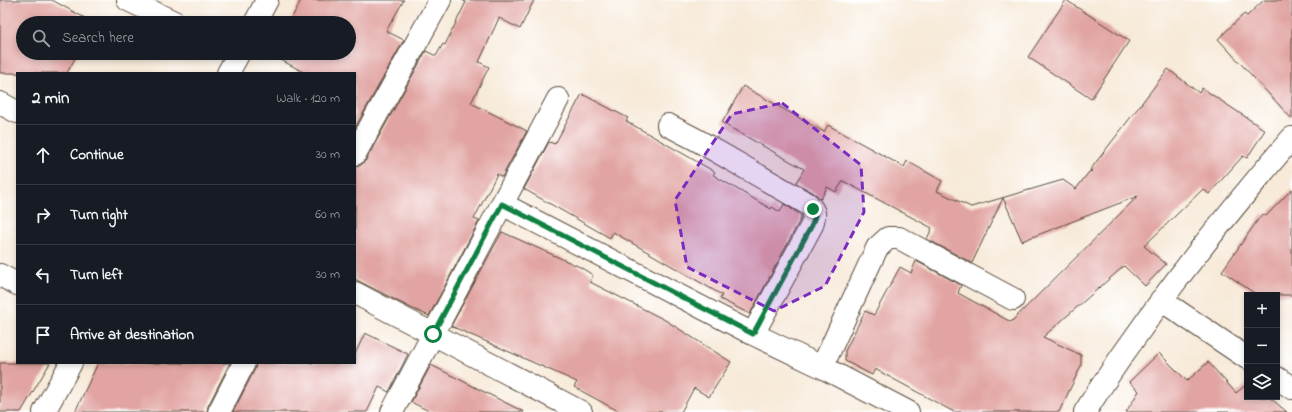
<!DOCTYPE html>
<html lang="en">
<head>
<meta charset="utf-8">
<style>
  :root { --surface:#171b24; --page:#20242c; --text:#f1f3f6; --muted:#9ea1a6; --line:#363941 }
  body { margin:0; font-family:"Indie Flower",sans-serif; background:var(--page); color:var(--text) }
  .controls { position:absolute; right:12px; bottom:12px; display:grid; overflow:hidden; border-radius:0px; box-shadow:0 2px 6px #0003 }
  .controls button { width:36px; height:36px; display:grid; place-items:center; padding:0; border:0; border-bottom:1px solid var(--line); background:var(--surface); color:var(--text); font:20px sans-serif }
  .stop { position:absolute; width:12px; height:12px; margin:-9px; border:3px solid #0b8043; border-radius:50%; background:#fff }
  .stop.end { background:#0b8043; border-color:#fff; box-shadow:0 1px 4px #0008 }
  .list { margin:0; padding:0; list-style:none }
  h2 { display:flex; justify-content:space-between; align-items:center; height:52px; margin:0; padding:0 16px; font-size:17px }
  h2 small { font-size:13px; font-weight:400; color:var(--muted) }
  .list li { display:grid; grid-template-columns:26px 1fr auto; gap:12px; align-items:center; box-sizing:border-box; height:60px; padding:0 16px; border-top:1px solid var(--line) }
  .list b { display:block; font-size:15px; white-space:nowrap }
  .list em { font-size:13px; font-style:normal; color:var(--muted) }
  .icon { flex:none; width:22px; height:22px; fill:none; stroke:currentColor; stroke-width:2; stroke-linecap:round; stroke-linejoin:round }
  .map { position:relative; flex:none; width:1292px; height:412px; overflow:hidden }
  .search { position:absolute; background:var(--surface); box-shadow:0 2px 6px #0003; left:16px; top:16px; width:340px; height:44px; display:flex; align-items:center; gap:10px; box-sizing:border-box; padding:0 14px; border-radius:22px; color:var(--muted); font-size:15px }
  .panel { position:absolute; background:var(--surface); box-shadow:0 2px 6px #0003; left:16px; top:72px; width:340px; height:292px; border-radius:0px }
  .map>svg:first-child { display:block }
  .building { fill:#e1a4a2 }
  .lines { fill:none; stroke-linecap:round; stroke-linejoin:round }
  .street-casing { stroke:#57473a; stroke-width:24 }
  .street { stroke:#fff; stroke-width:22 }
  .route { stroke:#0b8043; stroke-width:5 }
  .marked { fill:#7b2cbf; fill-opacity:0.2; stroke:#7b2cbf; stroke-width:3; stroke-dasharray:8 5; stroke-linejoin:round }
</style>
</head>
<body>
<div class="map">
<svg width="1292" height="412" viewBox="0 0 1292 412">
  <rect width="100%" height="100%" fill="#fff"/>
  <filter id="ink" filterUnits="userSpaceOnUse"><feTurbulence type="fractalNoise" baseFrequency=".025" numOctaves="2"/><feDisplacementMap in="SourceGraphic" scale="8" xChannelSelector="R" yChannelSelector="G"/><feConvolveMatrix kernelMatrix="1 2 1 2 8 2 1 2 1" color-interpolation-filters="sRGB"/></filter>
  <filter id="wash" filterUnits="userSpaceOnUse"><feTurbulence type="fractalNoise" baseFrequency=".012" numOctaves="4" result="noise"/><feDisplacementMap in="SourceGraphic" scale="16" xChannelSelector="R" yChannelSelector="G"/><feGaussianBlur stdDeviation="0.9" result="paint"/><feColorMatrix in="noise" values="0 0 0 0 0 0 0 0 0 0 0 0 0 0 0 0 0 1.4 0 .05"/><feComposite in="paint" operator="in"/></filter>
  <g filter="url(#wash)">
    <rect width="100%" height="100%" fill="#f7ead9"/>
    <g id="blocks">
      <path class="building" d="M 0,0 L 52,0 L 94,23 L 23,23 L 23,53 L 78,53 L 67,73 L 0,73 Z
        M 301,0 L 404,0 L 386,31 L 404,40 L 355,128 L 355,73 L 305,73 L 272,55 L 273,53 L 349,53 L 349,23 L 289,23 Z
        M 462,0 L 534,0 L 520,29 L 499,18 L 479,62 L 489,67 L 471,103 L 527,131 L 502,177 L 497,174 L 474,219 L 479,221 L 429,316 L 411,308 L 355,279 L 355,166 L 361,165 L 366,160 L 426,51 L 436,56 L 443,44 L 445,45 L 466,2 Z
        M 1066,0 L 1129,41 L 1091,99 L 1028,57 Z
        M 1264,0 L 1292,0 L 1292,119 L 1218,39 L 1244,14 L 1247,16 Z
        M 1168,69 L 1199,93 L 1202,88 L 1265,130 L 1247,158 L 1243,156 L 1209,194 L 1203,189 L 1144,246 L 1166,264 L 1145,286 L 1124,266 L 1043,337 L 1081,355 L 1081,366 L 1059,412 L 954,412 L 875,369 L 872,375 L 845,361 L 845,351 L 865,311 L 874,315 L 900,267 L 911,273 L 916,261 L 961,285 L 958,293 L 1011,322 L 1138,196 L 1022,241 L 1003,198 L 972,263 L 927,239 L 932,228 L 843,181 L 836,192 L 827,187 L 821,199 L 814,193 L 796,183 L 804,169 L 722,123 L 743,86 L 824,132 L 828,125 L 904,167 L 907,161 L 942,181 L 937,191 L 971,207 L 1063,180 L 1076,189 L 1089,172 L 1092,171 L 1090,170 Z
        M 582,94 L 628,118 L 626,121 L 715,172 L 713,175 L 771,209 L 772,207 L 780,212 L 784,204 L 801,215 L 800,220 L 750,314 L 720,299 L 722,295 L 613,232 L 610,238 L 524,189 L 549,142 L 555,144 Z
        M 1292,189 L 1292,295 L 1257,295 L 1222,271 L 1262,214 L 1266,216 Z
        M 502,232 L 580,267 L 593,275 L 590,282 L 665,320 L 731,362 L 709,397 L 694,388 L 681,412 L 620,412 L 574,387 L 577,382 L 451,326 Z
        M 365,333 L 408,354 L 389,392 L 379,387 L 367,412 L 233,412 L 255,369 L 256,363 L 355,363 L 355,354 Z
        M 1159,353 L 1187,381 L 1208,362 L 1236,393 L 1247,384 L 1247,397 L 1269,397 L 1287,412 L 1126,412 L 1139,391 L 1129,382 Z
        M 0,363 L 50,363 L 21,412 L 0,412 Z
        M 98,363 L 230,363 L 208,406 L 207,412 L 75,412 Z
        M 431,365 L 524,412 L 431,412 L 411,402 Z"/>
    </g>
  </g>
  <g filter="url(#ink)">
    <use href="#blocks" fill-opacity="0" stroke="#57473a" stroke-width="1"/>
    <g class="lines">
      <g class="street-casing">
        <path id="street" d="M 128,0 L 176,23
          M 255,23 L 267,0
          M 228,73 L 239,53
          M 0,103 L 17,112
          M 668,125 L 697,140 L 808,204 C 816,212 815,215 812,225 L 753,334
          M 355,154 L 440,0
          M 502,204 L 558,99
          M 0,275 L 17,284
          M 355,293 L 581,412
          M 1161,300 L 1247,358
          M 822,367 L 877,248 L 888,238 L 899,238 L 1013,299
          M 1277,378 L 1292,388
          M 44,412 L 71,363
          M 219,412 L 244,363
          M 392,412 L 502,204 L 753,334 L 822,367 L 908,412
          M 1085,412 C 1101,386 1118,361 1136,336 C 1184,267 1237,202 1292,138"/>
      </g>
      <use href="#street" class="street"/>
    </g>
  </g>
  <g class="lines" filter="url(#ink)">
    <path class="route" d="M 433,334 L 502,204 L 753,334 L 812,225 L 815,216 L 813,209"/>
  </g>
  <path class="marked" d="M 782,103 L 861,165 L 864,212 L 825,286 L 774,311 L 687,267 L 675,200 L 732,114 Z"/>
</svg>
<div class="controls">
<button>+</button>
<button>−</button>
<button><svg class="icon" aria-label="layers" viewBox="0 0 24 24"><path d="M12 4l9 5-9 5-9-5zM3 14l9 5 9-5"/></svg></button>
</div>
<div class="stop" style="left:433px;top:334px"></div>
<div class="stop end" style="left:813px;top:209px"></div>
<div class="search"><svg class="icon" aria-label="search" viewBox="0 0 24 24"><circle cx="10" cy="10" r="6"/><path d="M15 15l6 6"/></svg>Search here</div>
<section class="panel">
<h2>2 min<small>Walk · 120 m</small></h2>
<ul class="list">
<li><svg class="icon" aria-label="ahead" viewBox="0 0 24 24"><path d="M12 20V5M6 11l6-6 6 6"/></svg><div><b>Continue</b></div><em>30 m</em></li>
<li><svg class="icon" aria-label="right" viewBox="0 0 24 24"><path d="M7 20v-9h11M14 6l5 5-5 5"/></svg><div><b>Turn right</b></div><em>60 m</em></li>
<li><svg class="icon" aria-label="left" viewBox="0 0 24 24"><path d="M17 20v-9H6M10 6l-5 5 5 5"/></svg><div><b>Turn left</b></div><em>30 m</em></li>
<li><svg class="icon" aria-label="arrive" viewBox="0 0 24 24"><path d="M6 21V4h12l-3 4 3 4H6"/></svg><div><b>Arrive at destination</b></div></li>
</ul>
</section>
</div>
</body>
</html>
